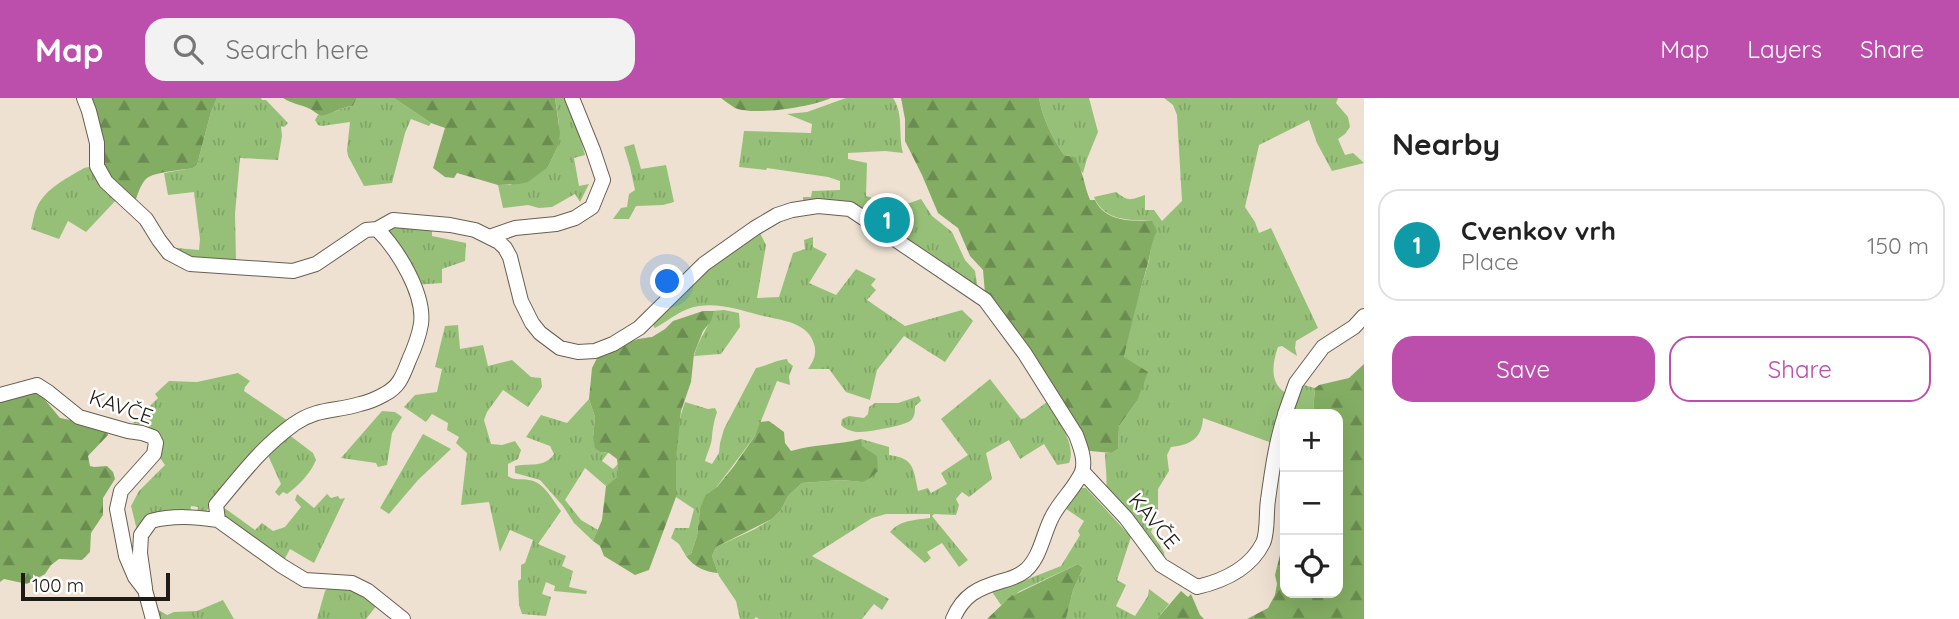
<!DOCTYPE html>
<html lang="en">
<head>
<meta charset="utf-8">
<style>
  :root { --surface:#fff; --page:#f2f2f2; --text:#222; --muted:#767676; --line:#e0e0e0; --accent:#bc4eac }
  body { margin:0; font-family:Quicksand,sans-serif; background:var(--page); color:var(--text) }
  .controls { position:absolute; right:21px; bottom:21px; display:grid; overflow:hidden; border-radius:14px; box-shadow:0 7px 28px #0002 }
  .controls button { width:63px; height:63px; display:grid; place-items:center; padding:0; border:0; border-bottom:2px solid var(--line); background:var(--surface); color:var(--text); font:35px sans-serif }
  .scale { position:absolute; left:21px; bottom:18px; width:149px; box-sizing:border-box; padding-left:7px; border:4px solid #1e1a14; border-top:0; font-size:19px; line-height:24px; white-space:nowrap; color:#1e1a14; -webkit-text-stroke:5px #fff; paint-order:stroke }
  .you { position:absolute; left:668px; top:184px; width:24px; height:24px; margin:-18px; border:5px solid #fff; border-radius:50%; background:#1a73e8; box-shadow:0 0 0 10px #1a73e833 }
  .badge { display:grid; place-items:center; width:46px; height:46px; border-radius:50%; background:var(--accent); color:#fff; font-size:23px; font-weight:700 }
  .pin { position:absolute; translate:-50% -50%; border:4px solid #fff; box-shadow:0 2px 7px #0006 }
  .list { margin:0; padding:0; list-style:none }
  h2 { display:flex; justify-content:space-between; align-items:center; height:91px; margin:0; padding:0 28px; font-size:30px }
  h2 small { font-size:23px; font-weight:400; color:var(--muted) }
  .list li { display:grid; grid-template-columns:46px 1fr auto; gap:21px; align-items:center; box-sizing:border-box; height:112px; margin:0 14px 14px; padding:0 14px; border:2px solid var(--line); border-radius:21px }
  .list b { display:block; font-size:26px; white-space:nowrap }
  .list p { margin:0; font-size:23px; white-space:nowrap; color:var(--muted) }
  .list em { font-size:23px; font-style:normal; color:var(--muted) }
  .actions { display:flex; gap:14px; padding:21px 28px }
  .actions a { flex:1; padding:16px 0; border:2px solid var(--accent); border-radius:21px; text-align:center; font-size:24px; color:var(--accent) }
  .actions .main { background:var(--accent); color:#fff }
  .icon { flex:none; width:38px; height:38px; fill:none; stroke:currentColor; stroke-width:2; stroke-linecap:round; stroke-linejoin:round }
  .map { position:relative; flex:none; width:1364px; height:521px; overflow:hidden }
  header { display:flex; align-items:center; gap:42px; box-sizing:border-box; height:98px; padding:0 35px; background:var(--accent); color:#fff }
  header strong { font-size:33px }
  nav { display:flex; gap:38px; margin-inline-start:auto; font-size:24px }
  .search { width:490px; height:63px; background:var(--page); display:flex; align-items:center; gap:18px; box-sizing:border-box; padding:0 24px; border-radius:21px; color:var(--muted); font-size:26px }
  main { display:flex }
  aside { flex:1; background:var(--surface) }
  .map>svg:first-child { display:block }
  .grass { fill:url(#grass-tufts) }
  .forest { fill:url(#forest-firs) }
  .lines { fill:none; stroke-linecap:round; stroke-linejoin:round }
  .minor-casing { stroke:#695f51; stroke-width:16 }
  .minor { stroke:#fff; stroke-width:14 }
  .labels { text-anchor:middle; stroke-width:5; stroke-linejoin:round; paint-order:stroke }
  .street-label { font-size:21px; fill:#1e1a14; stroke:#fff }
</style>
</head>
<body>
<header>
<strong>Map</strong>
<div class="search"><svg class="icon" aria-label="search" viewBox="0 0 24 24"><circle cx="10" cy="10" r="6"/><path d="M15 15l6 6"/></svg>Search here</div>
<nav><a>Map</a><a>Layers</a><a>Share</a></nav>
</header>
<main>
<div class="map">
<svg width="1364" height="521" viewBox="0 0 1364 521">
  <defs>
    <pattern id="grass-tufts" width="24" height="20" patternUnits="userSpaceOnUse" patternTransform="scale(1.75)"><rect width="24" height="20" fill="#96c078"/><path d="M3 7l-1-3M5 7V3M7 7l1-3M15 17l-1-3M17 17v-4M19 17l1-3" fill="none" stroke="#81a467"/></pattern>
    <pattern id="forest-firs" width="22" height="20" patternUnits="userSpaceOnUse" patternTransform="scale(1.75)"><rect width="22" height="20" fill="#83ad63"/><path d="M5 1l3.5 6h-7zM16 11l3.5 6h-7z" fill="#6b8c50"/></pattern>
  </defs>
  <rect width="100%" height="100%" fill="#eee1d2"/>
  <path class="grass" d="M 217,0 L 261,0 L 262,2 L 266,2 L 288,25 L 284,29 L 281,28 L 282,38 L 278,62 L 240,60 L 235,116 L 236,164 L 189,161 L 170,151 L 177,150 L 199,152 L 200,141 L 194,94 L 168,97 L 164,75 L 193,70 L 197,67 L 211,14 Z
    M 357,0 L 394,0 L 431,25 L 429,28 L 411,21 L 405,35 L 392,85 L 364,88 L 348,58 L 347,52 L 350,24 L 322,28 L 318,27 L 315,22 L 318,17 C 330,18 340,9 353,8 Z
    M 555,0 L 569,0 L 585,57 L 574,60 L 579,88 L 589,86 L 580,104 L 575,96 L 552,109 L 539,110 L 528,107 L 503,110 L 498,87 L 510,87 L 548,69 L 558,48 L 559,26 Z
    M 846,0 L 893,0 C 904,16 898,37 903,55 L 885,53 L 848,55 L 848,61 L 867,65 L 866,98 C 882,103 893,110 896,126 L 894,130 L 889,131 L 880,126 L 803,105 L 803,99 L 811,99 L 812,93 L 840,92 L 840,83 L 828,79 L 767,70 L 766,72 L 739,69 L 744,33 L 811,35 L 812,26 L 787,16 L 807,14 Z
    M 1039,0 L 1089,0 L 1098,34 L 1087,61 L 1083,75 C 1076,68 1077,57 1064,57 C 1052,39 1043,22 1039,0 Z
    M 1164,0 L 1338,0 L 1336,5 L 1348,19 L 1350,29 L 1345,36 L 1338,41 L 1345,57 L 1353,55 L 1364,65 L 1332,73 L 1317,45 L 1309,22 L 1259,47 L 1245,109 L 1255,124 L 1259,135 L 1271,130 L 1318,230 L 1296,243 L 1295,250 L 1297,258 L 1282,248 L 1278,249 C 1272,266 1269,287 1288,296 L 1272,345 L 1203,320 C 1202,340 1191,347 1171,349 L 1167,357 L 1169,373 L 1158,391 L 1158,415 L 1151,434 L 1164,454 L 1165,465 L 1104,399 C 1109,385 1105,370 1105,355 L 1112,355 L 1118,351 L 1119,328 L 1137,303 L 1124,259 L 1132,220 L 1149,163 L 1152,142 L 1151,123 C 1129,122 1104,123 1094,99 L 1116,94 C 1129,104 1130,102 1145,97 L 1145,112 L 1154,112 L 1162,123 L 1182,103 L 1177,17 L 1173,7 Z
    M 634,46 L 641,71 L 666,67 L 674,104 L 663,107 L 636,108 L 629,121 L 613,121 L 621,110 L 627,109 L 629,96 L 635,92 L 630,69 L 624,49 Z
    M 89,69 L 105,88 L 118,100 L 86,134 L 68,123 L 59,141 L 31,131 C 33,124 34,115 37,109 C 46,90 67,80 84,70 Z
    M 921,101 L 932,118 L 952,134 L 965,162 L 975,173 L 978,192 L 904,143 L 901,108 Z
    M 387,128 L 432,131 L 432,138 L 466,145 L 465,163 L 442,171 L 442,185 L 413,187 L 385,140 Z
    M 760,135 L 766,147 L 757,200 L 779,199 L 793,155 L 805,151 L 804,142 L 813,139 L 813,149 L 827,156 L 809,185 L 836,197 L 856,171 L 876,181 L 871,187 L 876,192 L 867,202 L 905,228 L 962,212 L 973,223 L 945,264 L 904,238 L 877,272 L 870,302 L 846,294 L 829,271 L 808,271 C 814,263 817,255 814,246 C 808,223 778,222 759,217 C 740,212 720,205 699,208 C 682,210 670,222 655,230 L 654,229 L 653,226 L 714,166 Z
    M 724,212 L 739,215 L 740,229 L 721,256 L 694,258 C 698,242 709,229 713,214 L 712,213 Z
    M 458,227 L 460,251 L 483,247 L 488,268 L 512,262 L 531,279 L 541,280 L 542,289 L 528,309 L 503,292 L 487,314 L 484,322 L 491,346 L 502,347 L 515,343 L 521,352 L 518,361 L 508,366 L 508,378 C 514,383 521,380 529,382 C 544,384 552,401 561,413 L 538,446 L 566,458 L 562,468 L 573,473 L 569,489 L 587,493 L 586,496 L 554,493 L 555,488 L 546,484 L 542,496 L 551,499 L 546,518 L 522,516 L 519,507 L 518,483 L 521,481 L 521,467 L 525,465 L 533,442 L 510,432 L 500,454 L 489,404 L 461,407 L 467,355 L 456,345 L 459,339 L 447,332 L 448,325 L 432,316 L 426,324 L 404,309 L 415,297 L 437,294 L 442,271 L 435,269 L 445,228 Z
    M 787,261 L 788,264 L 793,268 L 789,278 L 790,287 L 777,283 L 755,338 L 700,411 L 697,438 L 691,456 L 686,458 L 679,446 L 671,440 L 675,430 L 689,430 L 694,411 L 676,399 C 676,368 674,334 685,304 L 708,311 L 715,310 L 717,314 C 714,323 713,329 712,338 C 712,346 707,355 705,363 L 712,366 L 719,355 L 720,345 L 724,331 L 756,270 C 767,268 776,262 787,261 Z
    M 238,275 L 250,283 L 245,289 L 244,293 L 291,325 L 218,395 L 206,414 L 197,417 L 198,409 L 191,408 L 190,415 L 179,415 L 178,412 L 157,416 L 140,425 L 137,432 L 131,408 L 139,393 L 165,367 L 158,357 L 146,327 L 133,325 L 158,300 L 155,296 L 169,283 L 197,284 Z
    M 990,281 L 1021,321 L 1025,320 L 1047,304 C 1057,322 1077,345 1069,365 L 1057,367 L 1044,346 L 1020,361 L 1009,342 L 986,355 L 992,381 L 969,399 L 962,394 L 956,401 L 959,407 L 956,417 L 934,416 L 932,418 L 968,462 L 959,469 L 942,445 L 927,454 L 931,460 L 925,465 L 890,434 C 900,422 915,422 930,420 L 930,416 L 886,416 L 872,420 L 812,458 L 889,501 L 882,512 L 874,506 L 862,521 L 759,521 L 756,519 L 754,521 L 740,521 L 736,503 L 719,478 L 712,458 L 716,449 L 755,431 L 772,421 L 781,412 L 788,398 L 802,385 L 841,382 L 862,384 L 861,341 L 889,349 L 889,357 C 914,360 913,370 918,393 L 928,390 L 931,395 L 947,386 L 941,375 L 968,357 L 941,321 Z
    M 1300,286 L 1315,290 L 1313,316 L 1288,316 Z
    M 919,298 L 921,303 L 915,308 C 915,313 915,320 910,323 C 903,328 865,335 856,334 C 850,333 845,331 841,327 L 842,321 L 849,318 L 864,320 L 868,316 L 869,309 L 875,305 L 898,305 Z
    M 589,301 L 595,319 L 593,340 L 600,354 L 608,355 L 602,363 L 613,371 L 619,365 L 619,379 L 606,388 L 585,370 L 565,402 L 581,422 L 598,432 L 593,443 L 574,425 L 563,408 L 540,382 L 515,375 L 515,368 C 529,365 545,370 554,356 L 550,348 L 526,339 L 541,317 L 567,325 Z
    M 382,313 L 395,314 L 402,319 L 392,335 L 387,367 L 378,369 L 376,365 L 341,360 Z
    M 288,336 L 313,355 L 316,362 C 311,375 298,388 287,396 L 283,394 L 279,398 L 275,394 L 281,386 L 266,353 Z
    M 423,336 L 451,351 L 418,382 L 389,416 L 380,410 Z
    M 1071,390 L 1086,390 L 1131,439 L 1117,482 L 1126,487 L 1116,508 L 1135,518 L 1148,498 L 1149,491 L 1169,506 L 1157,521 L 1066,521 L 1073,492 L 1083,470 L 1078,466 L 1020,493 L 1001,507 L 988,488 L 1013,487 L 1061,468 L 1080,437 L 1078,433 L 1084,423 L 1056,404 Z
    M 297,396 L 314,410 L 327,396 L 331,400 L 338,398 L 340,401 L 345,400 L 314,465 L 290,451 L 282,466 L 224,425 L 219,406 L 255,432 L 262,425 L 273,433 L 285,429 L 301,409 L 295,402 Z
    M 331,487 L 351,488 L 377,507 L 366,521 L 317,521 L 325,493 Z
    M 223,502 L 234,521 L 157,521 L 157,511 L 167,517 L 174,514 L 197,513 Z"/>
  <path class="forest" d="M 85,0 L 217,0 L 211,14 L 197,67 L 193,70 C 182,72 155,74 147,80 C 140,86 137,99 134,107 L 106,78 Z
    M 283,0 L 357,0 L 353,8 C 341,9 336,14 325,17 C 318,19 315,13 310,11 C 300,6 292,6 283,0 Z
    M 394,0 L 555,0 L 560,35 L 558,48 L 548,69 L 528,84 L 519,86 L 498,87 L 457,75 L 454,80 L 445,79 L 433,70 L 445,30 L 431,25 Z
    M 721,0 L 831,0 C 811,9 755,18 735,10 C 730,7 725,3 721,0 Z
    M 901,0 L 1039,0 C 1043,22 1052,39 1064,57 L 1074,59 C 1083,70 1084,88 1090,102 L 1095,102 C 1105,124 1132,123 1152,123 L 1157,133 C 1151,144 1151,154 1148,165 C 1139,196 1131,227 1124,259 L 1148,274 L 1137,303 L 1119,328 L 1118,351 L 1112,355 L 1090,353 L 1077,349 L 985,195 L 983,172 L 970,158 L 958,130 L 938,115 L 922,77 L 905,43 L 905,21 Z
    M 703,213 L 714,213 L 711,223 L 703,233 L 694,256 L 691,284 L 681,313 L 676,361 L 676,399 L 649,472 L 635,477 L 604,458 L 600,448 L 593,443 L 602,422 L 606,388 L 619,378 L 617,361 L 609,355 L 600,354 L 595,350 L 593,340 L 595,319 L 589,301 L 592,270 L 597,260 L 604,254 L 638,241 L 652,239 L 665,231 L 673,223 Z
    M 1364,266 L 1364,521 L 1247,521 L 1268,510 L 1275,497 L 1277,486 L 1275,477 L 1285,437 L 1285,495 L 1338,495 L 1338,316 L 1313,316 L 1315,290 L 1319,287 L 1349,280 Z
    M 33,291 L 41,297 L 60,320 L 107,329 L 108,337 L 88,358 L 90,368 L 94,369 L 107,368 L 113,374 L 115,381 L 103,400 L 103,417 L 91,435 L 90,454 L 82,462 L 59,461 L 51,467 L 45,476 L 27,486 L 4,481 L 0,484 L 0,301 Z
    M 769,323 L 784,334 L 785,345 L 791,353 C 814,346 838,347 861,341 L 862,348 L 877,358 L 878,373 L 869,381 L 862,384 L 841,382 L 802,385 L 788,398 L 781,412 L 772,421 L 716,449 L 712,458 L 718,475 C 705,474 694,469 686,458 L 691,456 L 697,438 L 700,411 L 705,398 L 717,389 L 734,368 L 755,338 L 760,324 Z
    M 1078,466 L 1083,470 L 1073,492 L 1066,521 L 987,521 L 1010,499 Z
    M 1181,493 L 1188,499 L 1191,496 L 1200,517 L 1204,521 L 1157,521 Z"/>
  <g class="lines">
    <g class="minor-casing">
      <path id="minor" d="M 84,0 L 89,13 L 97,45 L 97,68 L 106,84 L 146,121 L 159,142 L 169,155 L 190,166 L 293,173 L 316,166 L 366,132 L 377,131 C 398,152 425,196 421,226 C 419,238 414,251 409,262 C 403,277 400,288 385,296 C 378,300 369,304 360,306 C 335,314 319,309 294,326 C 261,350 242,376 216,407 L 218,422 L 282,468 L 305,482 L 352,485 L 368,493 L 403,521
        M 377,131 L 393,122 L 450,127 L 475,132 L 499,144 L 505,150 L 510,159 L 521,203 L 532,225 L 540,235 L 560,250 L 578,254 L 595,253 L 613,246 L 639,230 L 704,166 L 755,130 L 777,117 L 792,112 L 818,108 L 850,111 L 985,202 L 1025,256 L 1076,337 C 1080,348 1086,362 1082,374 C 1075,390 1060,403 1052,419 C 1043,436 1041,458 1026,472 C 1020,477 1010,481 1002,483 C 978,490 963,497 953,521
        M 489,139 L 515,130 L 556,126 L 575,120 L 592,109 L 603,82 L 593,52 L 572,0
        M 0,297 L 37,287 L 48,294 L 79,319 L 128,333 L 142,335 L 153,339 L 156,345 L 154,356 L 121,393 L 117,411 L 126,458 L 135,479 L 145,492 L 153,521
        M 1285,316 L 1296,285 L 1323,249 L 1354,229 L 1364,218
        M 1082,373 L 1126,420 L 1161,467 L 1197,489 C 1223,483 1250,471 1263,445 C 1268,435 1266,414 1268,402 C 1272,373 1276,344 1285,317
        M 145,490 L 140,455 L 141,437 L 151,423 C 174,417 195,419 218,422"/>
    </g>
    <use href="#minor" class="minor"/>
  </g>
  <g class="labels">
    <g class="street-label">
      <text transform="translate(121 309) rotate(19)" y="7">KAVČE</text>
      <text transform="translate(1154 423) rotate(50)" y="7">KAVČE</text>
    </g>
  </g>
</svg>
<div class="controls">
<button>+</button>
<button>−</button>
<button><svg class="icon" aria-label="locate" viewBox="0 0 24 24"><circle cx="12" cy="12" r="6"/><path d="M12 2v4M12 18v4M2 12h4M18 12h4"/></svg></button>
</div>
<div class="scale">100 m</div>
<div class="you"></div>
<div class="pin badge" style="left:887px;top:122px;background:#0f9aa8">1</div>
</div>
<aside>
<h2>Nearby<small></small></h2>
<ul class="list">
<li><span class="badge" style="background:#0f9aa8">1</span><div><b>Cvenkov vrh</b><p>Place</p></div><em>150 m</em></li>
</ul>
<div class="actions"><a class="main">Save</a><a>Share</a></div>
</aside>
</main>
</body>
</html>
